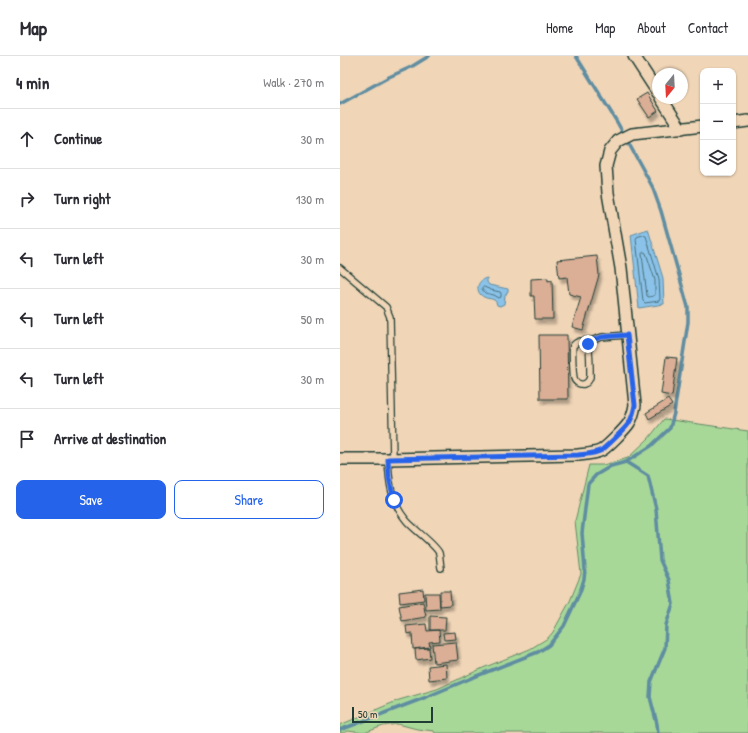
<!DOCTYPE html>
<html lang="en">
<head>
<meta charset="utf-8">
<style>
  :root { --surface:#fff; --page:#f7f7f7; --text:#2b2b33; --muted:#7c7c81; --line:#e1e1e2; --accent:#2563eb }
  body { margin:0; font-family:"Patrick Hand",sans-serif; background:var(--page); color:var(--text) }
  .controls { position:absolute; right:12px; top:12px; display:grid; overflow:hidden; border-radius:8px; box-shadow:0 1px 3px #0004 }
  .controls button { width:36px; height:36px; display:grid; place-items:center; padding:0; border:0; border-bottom:1px solid var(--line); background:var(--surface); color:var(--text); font:20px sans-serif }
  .compass { position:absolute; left:312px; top:12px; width:36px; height:36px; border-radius:50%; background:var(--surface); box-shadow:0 1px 3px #0004; rotate:198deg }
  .scale { position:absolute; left:12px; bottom:10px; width:81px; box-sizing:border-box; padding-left:4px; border:2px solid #1f3d34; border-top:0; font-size:11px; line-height:14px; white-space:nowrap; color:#1f3d34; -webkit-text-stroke:3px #f0d5b7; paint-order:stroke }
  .stop { position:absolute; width:12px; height:12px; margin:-9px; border:3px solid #2563eb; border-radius:50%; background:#fff }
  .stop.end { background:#2563eb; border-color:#fff; box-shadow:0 1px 4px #0008 }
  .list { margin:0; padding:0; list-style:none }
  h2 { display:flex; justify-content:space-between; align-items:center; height:52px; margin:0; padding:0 16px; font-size:17px }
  h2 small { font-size:13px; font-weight:400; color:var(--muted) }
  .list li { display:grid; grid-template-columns:26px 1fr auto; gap:12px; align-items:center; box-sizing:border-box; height:60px; padding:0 16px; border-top:1px solid var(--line) }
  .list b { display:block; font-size:15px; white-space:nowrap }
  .list em { font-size:13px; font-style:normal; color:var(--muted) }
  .actions { display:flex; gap:8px; padding:12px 16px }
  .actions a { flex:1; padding:9px 0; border:1px solid var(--accent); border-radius:8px; text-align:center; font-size:14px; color:var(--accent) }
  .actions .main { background:var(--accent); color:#fff }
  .icon { flex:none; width:22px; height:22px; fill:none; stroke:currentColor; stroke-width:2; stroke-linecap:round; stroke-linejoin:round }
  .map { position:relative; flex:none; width:408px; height:677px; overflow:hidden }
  header { display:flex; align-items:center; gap:24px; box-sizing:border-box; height:56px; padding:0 20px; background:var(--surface); border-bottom:1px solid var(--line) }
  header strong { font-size:19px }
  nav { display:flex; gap:22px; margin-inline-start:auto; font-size:14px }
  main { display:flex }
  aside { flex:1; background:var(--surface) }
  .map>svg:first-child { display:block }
  .green { fill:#a7d898; stroke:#638a66 }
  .water { fill:#8ac2e9; stroke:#5f8da1 }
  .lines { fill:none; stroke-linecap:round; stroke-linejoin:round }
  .shore { stroke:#4a727c; stroke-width:1 }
  .stream { stroke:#5f8da1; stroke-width:3.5 }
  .building { fill:#dbae96; stroke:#1f3d34; filter:url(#shadow) }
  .service-casing { stroke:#1f3d34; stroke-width:8 }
  .minor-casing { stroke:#1f3d34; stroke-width:14 }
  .service { stroke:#f0d5b7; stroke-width:5.5 }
  .minor { stroke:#f0d5b7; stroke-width:11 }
  .route { stroke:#2563eb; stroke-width:5 }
</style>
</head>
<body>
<header>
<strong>Map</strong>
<nav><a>Home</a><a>Map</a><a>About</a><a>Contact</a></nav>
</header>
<main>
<aside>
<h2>4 min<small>Walk · 270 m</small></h2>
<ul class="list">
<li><svg class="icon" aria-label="ahead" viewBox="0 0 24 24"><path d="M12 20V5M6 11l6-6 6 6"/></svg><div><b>Continue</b></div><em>30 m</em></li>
<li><svg class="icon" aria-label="right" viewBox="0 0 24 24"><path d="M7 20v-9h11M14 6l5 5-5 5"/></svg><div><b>Turn right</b></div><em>130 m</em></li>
<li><svg class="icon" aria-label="left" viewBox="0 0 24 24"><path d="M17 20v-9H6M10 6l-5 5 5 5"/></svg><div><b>Turn left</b></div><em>30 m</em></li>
<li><svg class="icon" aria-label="left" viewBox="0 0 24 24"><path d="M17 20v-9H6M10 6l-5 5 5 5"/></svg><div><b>Turn left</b></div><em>50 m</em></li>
<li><svg class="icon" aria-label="left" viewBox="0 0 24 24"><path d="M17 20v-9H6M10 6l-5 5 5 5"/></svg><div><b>Turn left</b></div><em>30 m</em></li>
<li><svg class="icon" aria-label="arrive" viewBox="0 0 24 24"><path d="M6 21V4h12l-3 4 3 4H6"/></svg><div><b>Arrive at destination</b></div></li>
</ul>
<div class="actions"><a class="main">Save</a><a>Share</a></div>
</aside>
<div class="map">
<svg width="408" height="677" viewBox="0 0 408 677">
  <defs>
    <filter id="shadow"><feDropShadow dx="2.5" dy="4.5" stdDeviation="1" flood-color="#0004"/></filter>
  </defs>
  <rect width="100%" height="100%" fill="#f0d5b7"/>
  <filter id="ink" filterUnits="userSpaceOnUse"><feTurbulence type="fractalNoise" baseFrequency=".025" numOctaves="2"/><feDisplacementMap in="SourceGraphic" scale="8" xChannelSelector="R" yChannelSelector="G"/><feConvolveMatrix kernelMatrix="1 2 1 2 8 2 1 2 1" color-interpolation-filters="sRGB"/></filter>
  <g filter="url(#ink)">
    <path class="green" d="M 324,363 L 408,375 L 408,677 L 95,677 L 94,675 L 77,673 L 58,668 L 43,670 L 24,677 L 8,675 L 4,677 L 0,677 L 0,669 L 59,644 L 97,633 L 143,612 L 190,593 L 208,582 L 213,576 L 230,545 L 241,518 L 235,465 L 249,409 L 263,409 L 288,402 L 309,382 Z"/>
    <path class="water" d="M 308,173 L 323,222 L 324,248 L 299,252 L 291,179 Z
      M 147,222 L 147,226 L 149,229 L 168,233 L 168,235 L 165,240 L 164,248 L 160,250 L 157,249 C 156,246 156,245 154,244 C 151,242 147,243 144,241 C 135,237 136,224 147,222 Z"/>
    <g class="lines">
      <path class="shore" d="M 304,179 L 306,180 L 319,223 L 320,243 L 319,245 L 305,247 L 303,245 L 296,183 L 297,181 Z
        M 304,196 L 306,197 L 315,224 L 315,239 L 313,240 L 309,241 L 307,240 L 302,198 Z
        M 144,231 L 151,234 L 160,236 L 161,237 L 161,241 L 159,242 L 154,239 L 145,237 L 142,233 Z"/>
      <path class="stream" d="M 0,48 L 49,21 L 71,11 L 89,0
        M 286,406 L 308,420 L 316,453 L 320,504 L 329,524 L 333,548 L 326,569 L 325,592 L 311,626 L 310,641 L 317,668 L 318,677
        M 0,674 L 84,642 L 134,621 L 198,596 L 209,589 L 224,570 L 240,536 L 244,523 L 245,514 L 242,477 L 248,428 L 256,419 L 271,410 L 286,406 L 311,390 L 330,372 L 334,357 L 348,266 L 348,251 L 321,155 L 312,130 L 277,66 L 236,0"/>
    </g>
    <path class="building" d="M 307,37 L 318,55 L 309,61 L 297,43 Z
      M 257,200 L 259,219 L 243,274 L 232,271 L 241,241 L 229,238 L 227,221 L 219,222 L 217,204 Z
      M 208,222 L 208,225 L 212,224 L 213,263 L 195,263 L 194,240 L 191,240 L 191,223 Z
      M 199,279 L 227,279 L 228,343 L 200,343 Z
      M 326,301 L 337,302 L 332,340 L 321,338 Z
      M 328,343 L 332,349 L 309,363 L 306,357 Z
      M 83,533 L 84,544 L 60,547 L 59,536 Z
      M 100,535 L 110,535 L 111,549 L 100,550 Z
      M 85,537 L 99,537 L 100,553 L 86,554 Z
      M 83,546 L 86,561 L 62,565 L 59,550 Z
      M 90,560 L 106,561 L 105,574 L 90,574 Z
      M 86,568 L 87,575 L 99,574 L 100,585 L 89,586 L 90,591 L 73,593 L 72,577 L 67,578 L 66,570 Z
      M 115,576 L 116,583 L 104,584 L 103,577 Z
      M 116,586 L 118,604 L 94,607 L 92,588 Z
      M 89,592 L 90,602 L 76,604 L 75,593 Z
      M 106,608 L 107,622 L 89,624 L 88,610 Z"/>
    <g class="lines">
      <g class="service-casing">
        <path id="service" d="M 0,212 L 46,251 L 50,261 L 53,403
          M 241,285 C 244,286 247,286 248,290 C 250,293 250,317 250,321 C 249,325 247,327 244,328 C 239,329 235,326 234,322 C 233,318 232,294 233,290 C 235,287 237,286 241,285 Z
          M 242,285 L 253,284 L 262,281 L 287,279
          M 48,403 C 49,426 51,446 66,464 C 72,472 96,489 99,497 C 100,501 100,507 101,512"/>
      </g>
      <g class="minor-casing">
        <path id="minor" d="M 294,0 L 318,37
          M 321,42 L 341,73
          M 393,67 L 408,65
          M 0,403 L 48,403 L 238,399 C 246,398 255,398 262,394 C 268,390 285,373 289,367 C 292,362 294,355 295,349 L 281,212 L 268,137 L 266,110 L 270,95 L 278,85 L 292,78 L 363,70"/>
      </g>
      <use href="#service" class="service"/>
      <use href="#minor" class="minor"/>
    </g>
  </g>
  <g class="lines" filter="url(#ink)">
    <path class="route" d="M 54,444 L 49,422 L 48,403 L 238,399 C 246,398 255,398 262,394 C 268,389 285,373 289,367 C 292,362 294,355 295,349 L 287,279 L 262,281 L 253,284 L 249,293 L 248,288"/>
  </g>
</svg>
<div class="controls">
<button>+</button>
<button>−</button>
<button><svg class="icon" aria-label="layers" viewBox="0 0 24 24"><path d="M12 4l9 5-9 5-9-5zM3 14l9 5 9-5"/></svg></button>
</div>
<svg class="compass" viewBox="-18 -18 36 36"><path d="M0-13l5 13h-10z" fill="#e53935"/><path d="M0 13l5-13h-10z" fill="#7c7c81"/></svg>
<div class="scale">50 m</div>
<div class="stop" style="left:54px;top:444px"></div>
<div class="stop end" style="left:248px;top:288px"></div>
</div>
</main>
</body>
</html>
